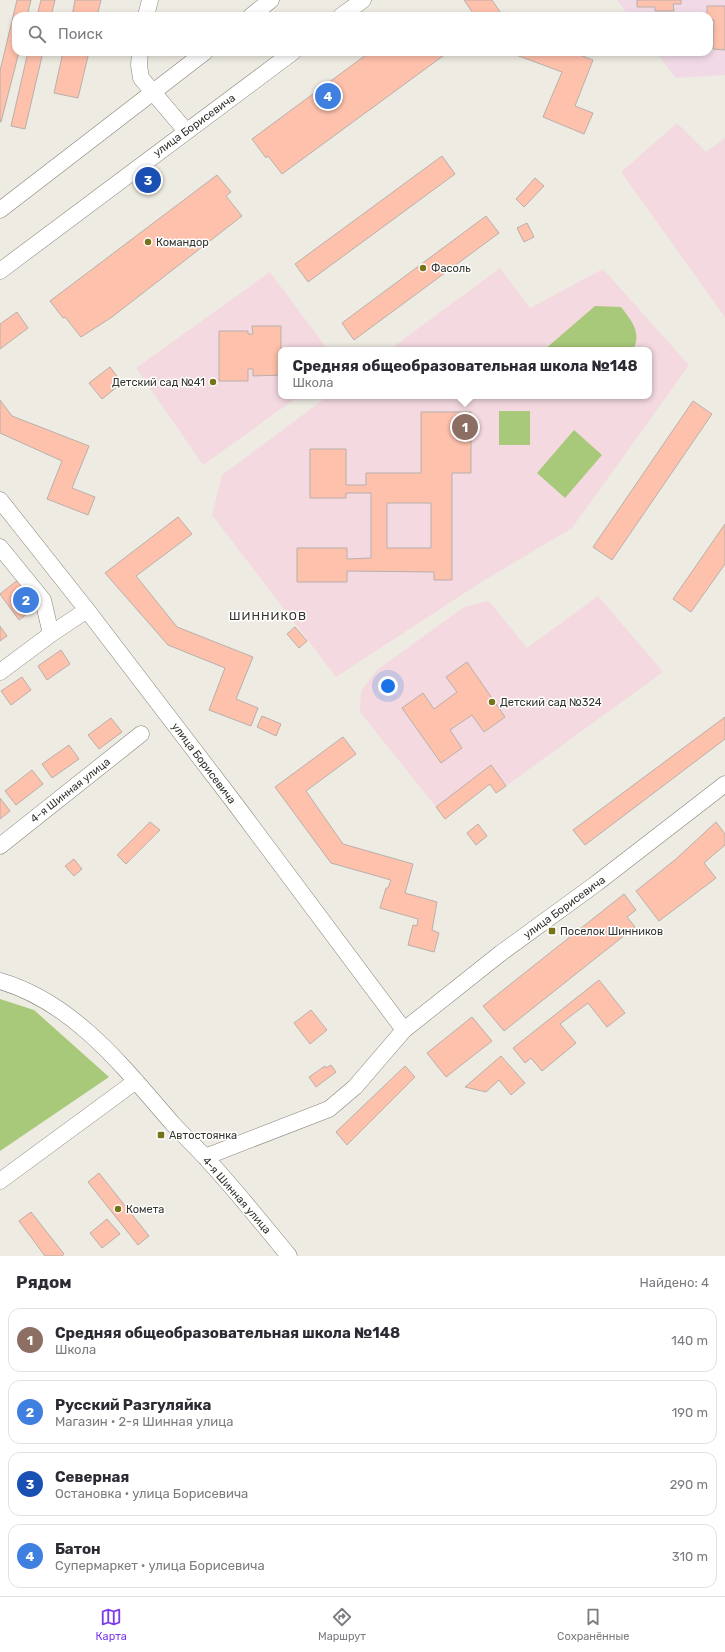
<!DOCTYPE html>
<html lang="ru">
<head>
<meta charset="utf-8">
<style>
  :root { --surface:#fff; --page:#f7f7f7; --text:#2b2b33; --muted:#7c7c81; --line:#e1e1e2; --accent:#7c3aed }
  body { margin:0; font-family:Rubik,sans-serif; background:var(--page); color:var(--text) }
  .you { position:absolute; left:388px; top:686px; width:14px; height:14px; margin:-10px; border:3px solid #fff; border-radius:50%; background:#1a73e8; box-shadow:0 0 0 6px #1a73e833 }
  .badge { display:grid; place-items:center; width:26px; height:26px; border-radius:50%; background:var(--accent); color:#fff; font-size:13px; font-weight:700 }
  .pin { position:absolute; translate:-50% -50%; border:2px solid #fff; box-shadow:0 1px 4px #0006 }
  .popup { position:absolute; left:278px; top:347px; width:374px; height:52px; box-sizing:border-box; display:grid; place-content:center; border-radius:8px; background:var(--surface); filter:drop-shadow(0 1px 3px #0005); font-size:13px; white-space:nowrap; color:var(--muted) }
  .popup b { font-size:15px; color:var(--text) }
  .popup::after { content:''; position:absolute; left:50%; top:100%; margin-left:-8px; border:8px solid transparent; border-top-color:var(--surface) }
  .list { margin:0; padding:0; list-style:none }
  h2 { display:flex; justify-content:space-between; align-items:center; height:52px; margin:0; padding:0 16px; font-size:17px }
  h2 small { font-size:13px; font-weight:400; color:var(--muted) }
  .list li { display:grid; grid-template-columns:26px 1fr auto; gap:12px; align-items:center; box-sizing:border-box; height:64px; margin:0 8px 8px; padding:0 8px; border:1px solid var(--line); border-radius:12px }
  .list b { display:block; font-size:15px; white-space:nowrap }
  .list p { margin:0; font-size:13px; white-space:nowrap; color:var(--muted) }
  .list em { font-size:13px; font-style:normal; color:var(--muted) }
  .icon { flex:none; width:22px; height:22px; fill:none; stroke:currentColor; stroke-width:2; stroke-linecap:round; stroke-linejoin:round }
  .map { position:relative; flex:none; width:725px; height:1256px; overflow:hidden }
  .search { position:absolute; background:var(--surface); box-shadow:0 2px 6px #0003; left:12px; right:12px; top:12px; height:44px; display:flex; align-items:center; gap:10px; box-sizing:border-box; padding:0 14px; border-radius:12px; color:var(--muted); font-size:15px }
  .sheet { height:340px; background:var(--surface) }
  nav { display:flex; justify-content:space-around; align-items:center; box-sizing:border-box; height:56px; border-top:1px solid var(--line); background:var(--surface); font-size:11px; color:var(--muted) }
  nav a { display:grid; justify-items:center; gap:2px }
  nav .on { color:var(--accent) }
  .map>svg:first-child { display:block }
  .commercial { fill:#f1dae6 }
  .education { fill:#f4dae0 }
  .green { fill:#a7c979 }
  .building { fill:#fec1ac; stroke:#b9afab; fill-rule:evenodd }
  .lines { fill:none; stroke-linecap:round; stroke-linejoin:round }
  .minor-casing { stroke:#848279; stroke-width:17 }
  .minor { stroke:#fff; stroke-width:16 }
  .poi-dot { fill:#767419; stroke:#fff; stroke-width:1.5 }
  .labels { text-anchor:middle; stroke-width:3; stroke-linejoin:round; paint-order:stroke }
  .street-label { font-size:11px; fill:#33332f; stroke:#fff }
  .poi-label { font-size:11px; fill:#33332f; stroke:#fff; text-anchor:start }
  .neighbourhood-label { font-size:12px; letter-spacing:1px; fill:#33332f; stroke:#fff }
</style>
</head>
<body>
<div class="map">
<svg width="725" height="1256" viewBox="0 0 725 1256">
  <rect width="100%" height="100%" fill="#eeebe2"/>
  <path class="commercial" d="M 617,0 L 725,0 L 725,75 L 676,78 L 656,52 L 709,52 L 709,16 L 629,16 Z"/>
  <path class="education" d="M 677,123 L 706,152 L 725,138 L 725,317 L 621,172 Z
    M 500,268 L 530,308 L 603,269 L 689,365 L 572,528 L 480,583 L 336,677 L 212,515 L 222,475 L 328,396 L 649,396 L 649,350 L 389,350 Z
    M 270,272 L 328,350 L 281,350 L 281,396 L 299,396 L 203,465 L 136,368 Z
    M 598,596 L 663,672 L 506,786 L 491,766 L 436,807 L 360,712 L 361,691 L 377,670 L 464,607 L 489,601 L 527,648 Z"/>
  <path class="green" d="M 595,306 L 621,307 C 632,321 642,333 633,350 L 544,350 Z
    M 499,411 L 530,411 L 530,445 L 499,445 Z
    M 574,430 L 602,455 L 565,498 L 537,473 Z
    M 0,999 L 34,1010 L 109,1077 L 0,1151 Z"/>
  <path class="building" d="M 17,0 L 31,0 L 27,16 L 16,16 L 16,52 L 19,52 L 1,122 L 0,122 L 0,71 Z
    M 41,0 L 55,0 L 51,16 L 37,16 Z
    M 75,0 L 101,0 L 97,16 L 72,16 Z
    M 464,0 L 492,0 L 503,16 L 475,16 Z
    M 637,0 L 681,0 L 681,4 L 673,4 L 674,11 L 655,11 L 655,7 L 637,7 Z
    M 707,6 L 725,6 L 725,50 L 713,49 L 714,20 L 709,20 L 709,16 L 707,16 Z
    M 28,52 L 43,52 L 25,129 L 11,126 Z
    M 63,52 L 89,52 L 78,98 L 54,93 Z
    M 370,52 L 446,52 L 447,53 L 282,174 L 268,156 L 266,158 L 252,139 Z
    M 508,52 L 572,52 L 593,60 L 575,106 L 593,113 L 584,134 L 543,117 L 562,72 Z
    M 442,156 L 455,174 L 308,282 L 295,264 Z
    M 217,175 L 231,192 L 226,196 L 242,216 L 112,317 L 81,337 L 65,317 L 63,318 L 50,301 Z
    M 535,178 L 544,186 L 524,207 L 516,199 Z
    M 486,216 L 499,233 L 354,340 L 342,323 Z
    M 527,223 L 534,237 L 524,242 L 517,228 Z
    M 17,312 L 28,328 L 0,349 L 0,324 Z
    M 252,326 L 281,326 L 281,375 L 253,376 L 253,369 L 248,369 L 248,381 L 219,381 L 219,331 L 248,331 L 248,334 L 253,334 Z
    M 110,367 L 122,383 L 102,399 L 89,383 Z
    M 0,400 L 12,416 L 89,446 L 72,488 L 95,497 L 88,515 L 47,499 L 62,461 L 0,433 Z
    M 693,401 L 712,414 L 612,560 L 593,547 Z
    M 421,412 L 471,412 L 471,473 L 452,473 L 452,580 L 434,580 L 434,572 L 347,571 L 347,582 L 297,582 L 297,548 L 347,548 L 347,559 L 371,558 L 371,493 L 346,493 L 346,498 L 310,498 L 310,449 L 346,449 L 346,485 L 366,485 L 366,473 L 421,473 ZM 387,503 L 431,503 L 431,548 L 387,548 Z
    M 178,517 L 192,534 L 136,576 L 177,627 L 253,657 L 236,699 L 258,708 L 251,726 L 209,710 L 225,668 L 168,645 L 105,573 Z
    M 725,524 L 725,564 L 691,612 L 673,599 Z
    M 19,579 L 38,606 L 19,620 L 0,594 Z
    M 0,626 L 7,636 L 0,641 Z
    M 295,627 L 307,641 L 299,648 L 287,634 Z
    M 61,650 L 70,664 L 47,680 L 38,666 Z
    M 467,662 L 505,717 L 484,732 L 472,715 L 450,730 L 462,748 L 441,763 L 402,708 L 423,693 L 434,709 L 457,692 L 446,677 Z
    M 22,677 L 31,690 L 11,705 L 1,691 Z
    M 262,716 L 281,724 L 276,736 L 257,727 Z
    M 725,717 L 725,739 L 585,845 L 573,830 Z
    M 111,718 L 122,732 L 99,749 L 88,735 Z
    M 343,737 L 356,754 L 306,791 L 343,844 L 413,864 L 405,893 L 437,902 L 432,930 L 439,933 L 434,952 L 408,945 L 413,925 L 417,926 L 418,919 L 380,908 L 386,888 L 388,888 L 391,880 L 331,863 L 275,787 Z
    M 69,745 L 79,759 L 52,778 L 42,764 Z
    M 491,765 L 506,786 L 496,793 L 490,784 L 445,819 L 436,807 Z
    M 32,770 L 43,784 L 16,805 L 5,791 Z
    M 0,798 L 10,811 L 0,819 Z
    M 150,822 L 160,830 L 126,864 L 117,855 Z
    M 716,822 L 725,834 L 725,845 L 704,863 L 716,878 L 659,921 L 636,891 L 676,859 Z
    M 478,824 L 487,836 L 476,845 L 467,833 Z
    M 74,859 L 82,869 L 74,876 L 65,866 Z
    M 624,894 L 636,910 L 627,917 L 635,927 L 504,1031 L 483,1006 Z
    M 599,980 L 625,1013 L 607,1027 L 588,1003 L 560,1024 L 576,1043 L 542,1071 L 531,1058 L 525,1063 L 513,1048 Z
    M 311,1010 L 327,1030 L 310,1044 L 294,1023 Z
    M 472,1017 L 492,1041 L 446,1077 L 427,1053 Z
    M 501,1056 L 525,1083 L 511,1095 L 499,1080 L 486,1092 L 465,1087 Z
    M 331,1065 L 336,1072 L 316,1087 L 309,1077 L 325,1066 L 326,1068 Z
    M 405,1066 L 415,1077 L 347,1145 L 336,1132 Z
    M 99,1173 L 149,1236 L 138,1245 L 88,1182 Z
    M 31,1212 L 64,1254 L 62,1256 L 45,1256 L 19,1221 Z
    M 107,1219 L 120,1234 L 102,1248 L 90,1233 Z"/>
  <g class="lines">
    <g class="minor-casing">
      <path id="minor" d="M 146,16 L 150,0
        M 251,16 L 271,0
        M 341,16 L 363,0
        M 140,52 L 139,65 L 141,78 L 186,131
        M 0,210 L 205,52
        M 0,271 L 293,52
        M 0,500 L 87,610 L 233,801 L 404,1030
        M 0,547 L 43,600 L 51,634
        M 0,672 L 51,634 L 87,610
        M 0,846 L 141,734
        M 0,981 C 75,1003 124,1068 173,1124 C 183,1135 194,1145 204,1156 C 234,1188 261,1222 289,1256
        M 205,1157 L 329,1109 L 355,1087 L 404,1030 L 501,953 L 597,883 L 725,784
        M 0,1181 L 136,1081"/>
    </g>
    <use href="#minor" class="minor"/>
  </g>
  <g class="poi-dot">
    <circle cx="148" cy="242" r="4"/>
    <circle cx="423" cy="268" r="4"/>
    <circle cx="213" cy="382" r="4"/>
    <circle cx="492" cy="702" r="4"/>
    <rect x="548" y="927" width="8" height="8" rx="2"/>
    <rect x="157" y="1131" width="8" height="8" rx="2"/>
    <circle cx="118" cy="1209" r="4"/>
  </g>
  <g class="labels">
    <g class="street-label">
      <text transform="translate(194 125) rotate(-36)" y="4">улица Борисевича</text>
      <text transform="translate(204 763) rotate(53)" y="4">улица Борисевича</text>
      <text transform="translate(70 790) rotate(-38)" y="4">4-я Шинная улица</text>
      <text transform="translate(564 907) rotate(-36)" y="4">улица Борисевича</text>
      <text transform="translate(237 1195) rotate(49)" y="4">4-я Шинная улица</text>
    </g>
    <g class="poi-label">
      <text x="156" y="246">Командор</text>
      <text x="431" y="272">Фасоль</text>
      <text x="205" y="386" text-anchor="end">Детский сад №41</text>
      <text x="500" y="706">Детский сад №324</text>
      <text x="560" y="935">Поселок Шинников</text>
      <text x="169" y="1139">Автостоянка</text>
      <text x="126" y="1213">Комета</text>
    </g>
    <g class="neighbourhood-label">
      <text x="268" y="620">ШИННИКОВ</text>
    </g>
  </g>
</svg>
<div class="you"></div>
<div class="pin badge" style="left:465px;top:427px;background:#8d6e63">1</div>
<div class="popup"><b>Средняя общеобразовательная школа №148</b>Школа</div>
<div class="pin badge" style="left:26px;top:600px;background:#3f7fe0">2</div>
<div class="pin badge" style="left:148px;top:180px;background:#1a4fb4">3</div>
<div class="pin badge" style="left:328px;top:96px;background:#3f7fe0">4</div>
<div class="search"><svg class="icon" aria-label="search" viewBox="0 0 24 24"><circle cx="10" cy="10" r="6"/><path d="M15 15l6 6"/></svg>Поиск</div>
</div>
<section class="sheet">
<h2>Рядом<small>Найдено: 4</small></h2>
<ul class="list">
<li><span class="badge" style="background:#8d6e63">1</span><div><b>Средняя общеобразовательная школа №148</b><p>Школа</p></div><em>140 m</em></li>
<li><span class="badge" style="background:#3f7fe0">2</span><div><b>Русский Разгуляйка</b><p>Магазин · 2-я Шинная улица</p></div><em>190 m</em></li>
<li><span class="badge" style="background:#1a4fb4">3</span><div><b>Северная</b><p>Остановка · улица Борисевича</p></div><em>290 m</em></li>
<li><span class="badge" style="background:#3f7fe0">4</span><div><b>Батон</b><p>Супермаркет · улица Борисевича</p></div><em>310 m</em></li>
</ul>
</section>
<nav>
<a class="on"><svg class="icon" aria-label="map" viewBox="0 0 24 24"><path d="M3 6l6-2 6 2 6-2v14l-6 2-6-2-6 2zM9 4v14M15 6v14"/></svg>Карта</a>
<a><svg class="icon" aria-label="directions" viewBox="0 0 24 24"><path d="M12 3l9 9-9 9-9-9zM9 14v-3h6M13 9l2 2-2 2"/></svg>Маршрут</a>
<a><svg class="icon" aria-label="saved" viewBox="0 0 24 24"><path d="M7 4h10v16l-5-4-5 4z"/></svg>Сохранённые</a>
</nav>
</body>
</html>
